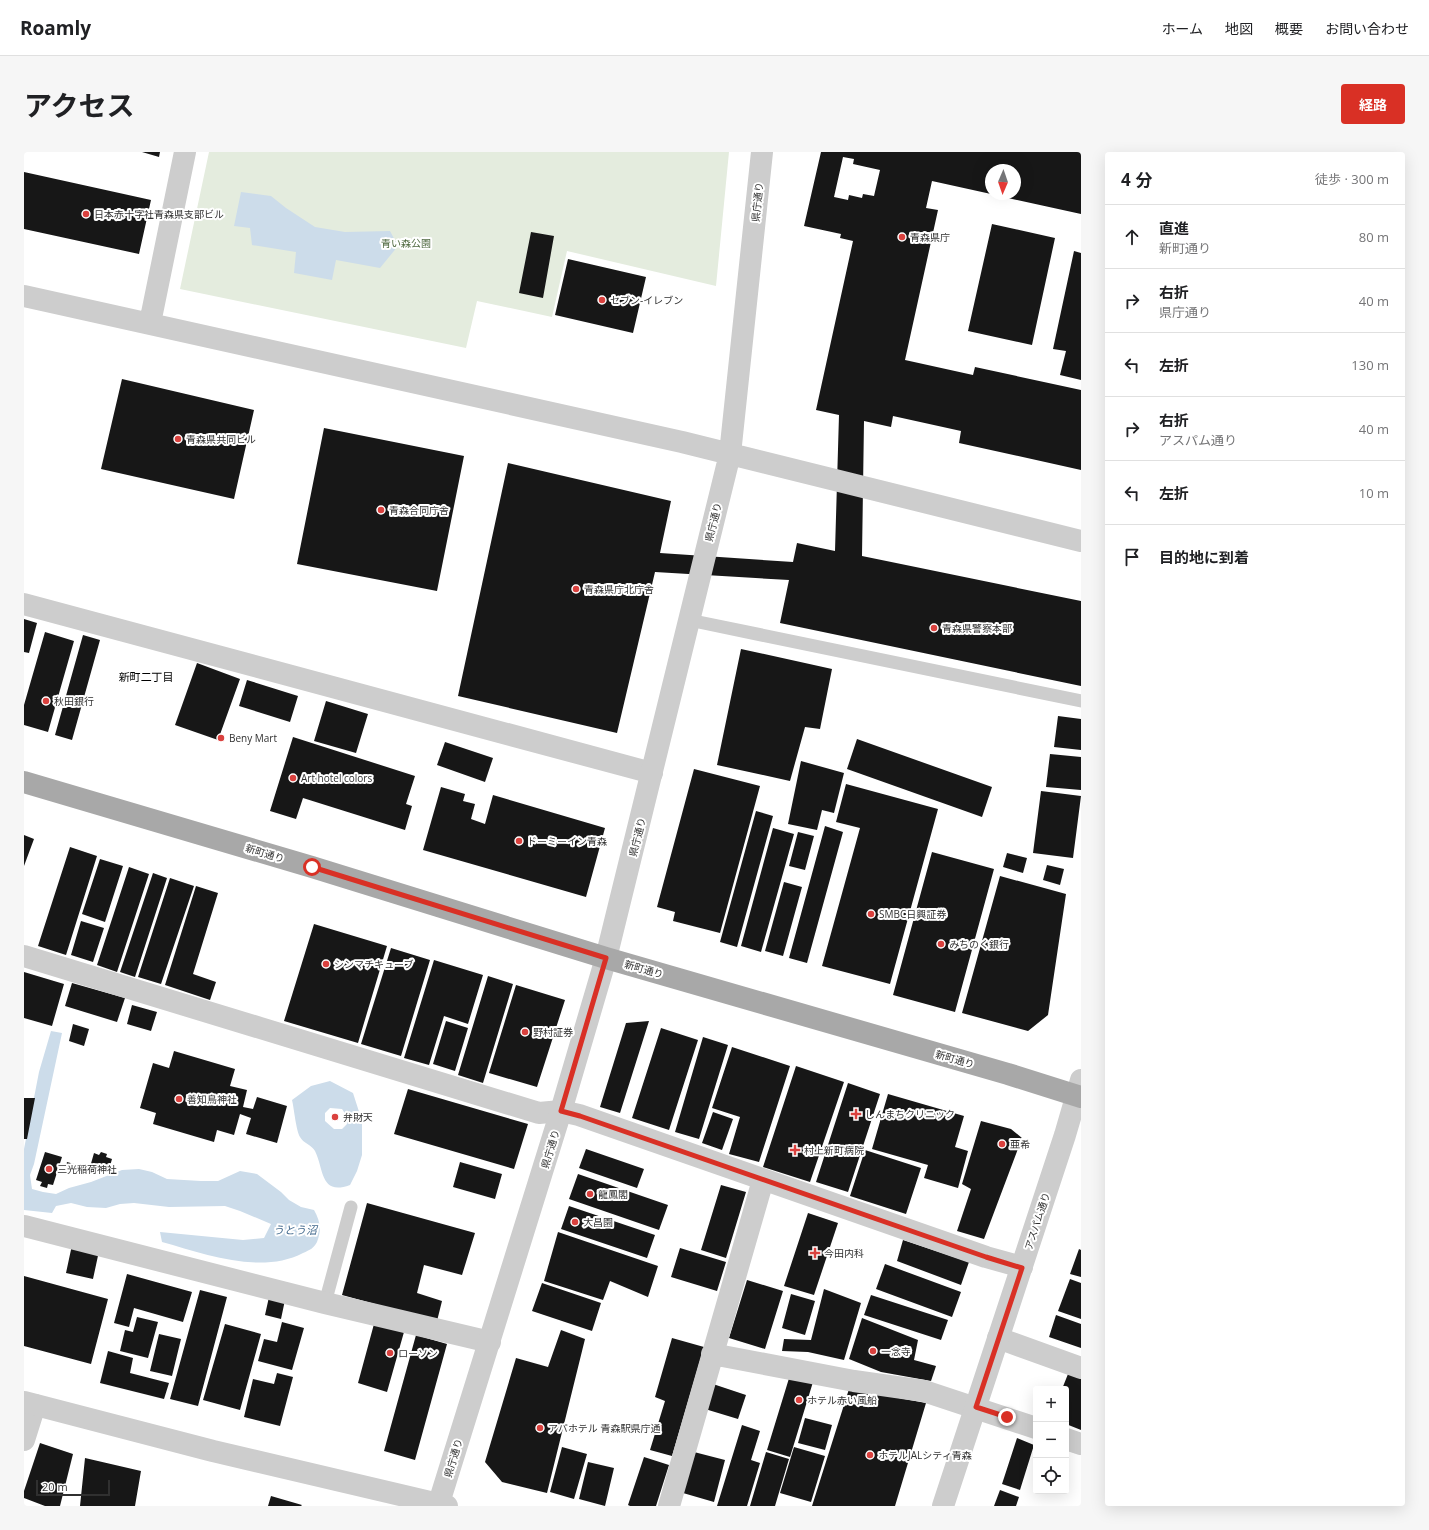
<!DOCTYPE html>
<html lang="ja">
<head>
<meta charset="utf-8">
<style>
  :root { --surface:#fff; --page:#f6f6f6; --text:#202124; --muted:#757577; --line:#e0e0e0; --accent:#d93025 }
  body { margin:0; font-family:"Open Sans","Noto Sans JP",sans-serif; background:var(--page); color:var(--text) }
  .controls { position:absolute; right:12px; bottom:12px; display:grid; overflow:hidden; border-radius:4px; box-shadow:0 4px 16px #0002 }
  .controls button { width:36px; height:36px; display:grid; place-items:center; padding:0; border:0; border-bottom:1px solid var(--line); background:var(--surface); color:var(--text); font:20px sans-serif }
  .compass { position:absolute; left:961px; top:12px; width:36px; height:36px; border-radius:50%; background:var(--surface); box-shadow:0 4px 16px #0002; rotate:182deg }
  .scale { position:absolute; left:12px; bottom:10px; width:74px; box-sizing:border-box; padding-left:4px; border:2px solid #303030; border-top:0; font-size:11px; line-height:14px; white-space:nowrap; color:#303030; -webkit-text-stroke:3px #fff; paint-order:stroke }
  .stop { position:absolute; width:12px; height:12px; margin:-9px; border:3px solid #d93025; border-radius:50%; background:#fff }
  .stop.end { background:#d93025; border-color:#fff; box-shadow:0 1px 4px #0008 }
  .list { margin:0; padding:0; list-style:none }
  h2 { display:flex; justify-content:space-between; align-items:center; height:52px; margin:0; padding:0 16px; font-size:17px }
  h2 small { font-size:13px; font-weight:400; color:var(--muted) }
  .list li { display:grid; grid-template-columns:26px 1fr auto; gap:12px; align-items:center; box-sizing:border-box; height:64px; padding:0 16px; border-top:1px solid var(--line) }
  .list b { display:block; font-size:15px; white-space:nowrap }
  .list p { margin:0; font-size:13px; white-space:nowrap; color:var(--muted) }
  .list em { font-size:13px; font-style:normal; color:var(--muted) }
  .icon { flex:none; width:22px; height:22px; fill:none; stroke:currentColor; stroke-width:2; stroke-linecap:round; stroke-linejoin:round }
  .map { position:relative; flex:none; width:1057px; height:1354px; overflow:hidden; border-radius:4px }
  header { display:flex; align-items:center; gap:24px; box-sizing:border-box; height:56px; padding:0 20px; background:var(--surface); border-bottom:1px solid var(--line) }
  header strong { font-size:19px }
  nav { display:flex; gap:22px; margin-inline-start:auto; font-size:14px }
  .intro { display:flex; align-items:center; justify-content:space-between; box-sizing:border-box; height:96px; padding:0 24px }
  h1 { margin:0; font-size:28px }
  .button { padding:10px 18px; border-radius:4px; background:var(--accent); color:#fff; font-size:14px; font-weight:700 }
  main { display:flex; gap:24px; padding:0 24px }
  aside { flex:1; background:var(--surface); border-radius:4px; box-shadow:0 4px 16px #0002 }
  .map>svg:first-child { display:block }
  .green { fill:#e4ecde }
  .water { fill:#ccdcea; fill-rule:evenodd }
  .building { fill:#171717; fill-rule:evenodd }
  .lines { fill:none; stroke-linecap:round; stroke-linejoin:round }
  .service { stroke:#cdcdcd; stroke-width:13 }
  .minor { stroke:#cdcdcd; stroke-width:22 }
  .tertiary { stroke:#cdcdcd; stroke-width:22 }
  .primary { stroke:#a8a8a8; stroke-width:22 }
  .route { stroke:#d93025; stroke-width:5 }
  .poi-dot { fill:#da413e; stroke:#fff; stroke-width:1.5 }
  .labels { text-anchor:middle; stroke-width:4; stroke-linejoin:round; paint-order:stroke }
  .street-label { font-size:10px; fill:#303030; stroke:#fff }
  .poi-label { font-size:10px; fill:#303030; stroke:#fff; text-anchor:start }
  .park-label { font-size:10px; fill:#4f6940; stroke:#fff }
  .neighbourhood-label { font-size:11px; fill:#000; stroke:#fff }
  .water-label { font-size:11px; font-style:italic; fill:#42698d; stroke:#fff }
</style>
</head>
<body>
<header>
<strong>Roamly</strong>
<nav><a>ホーム</a><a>地図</a><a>概要</a><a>お問い合わせ</a></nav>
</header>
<div class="intro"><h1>アクセス</h1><a class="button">経路</a></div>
<main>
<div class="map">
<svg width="1057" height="1354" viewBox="0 0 1057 1354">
  <rect width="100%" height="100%" fill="#fff"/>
  <path class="green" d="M 185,0 L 705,0 L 692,134 L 543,99 L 528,165 L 453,149 L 442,196 L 156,137 Z"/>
  <path class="water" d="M 217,40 L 247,44 L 262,56 L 291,75 L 321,80 L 366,79 L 374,94 L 356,116 L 312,108 L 308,128 L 270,121 L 272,100 L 228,93 L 226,76 L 210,74 Z
    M 27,879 L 38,881 L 10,1012 L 6,1023 L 8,1037 L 19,1040 L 32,1042 L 45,1036 L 67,1030 L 98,1018 L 115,1017 L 128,1020 L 143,1027 L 177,1029 L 194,1029 L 216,1019 L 233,1022 L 257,1040 L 265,1048 L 277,1055 L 290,1058 C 296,1069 298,1077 293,1090 C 290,1096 286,1098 279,1101 C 237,1123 181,1102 138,1090 L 136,1080 L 219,1088 L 240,1086 L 247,1072 L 216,1059 L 201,1054 L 145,1055 L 110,1051 L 96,1052 L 82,1056 L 63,1055 L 47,1051 L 32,1054 L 28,1061 L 0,1058 L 0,997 L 15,920 Z
    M 306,929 L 329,941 L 338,969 L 338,1003 L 333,1019 L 326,1033 C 296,1044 300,1017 291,999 C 288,993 279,991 276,985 C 272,978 270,956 268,948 L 287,934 ZM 306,956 L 318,957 L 322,963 L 323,972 L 318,977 L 310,977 L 301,969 L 301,961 Z"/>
  <path class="building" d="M 118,0 L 136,0 L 135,5 Z
    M 797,0 L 1057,0 L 1057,62 L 970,43 L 991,42 L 991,18 L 967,18 L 967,42 L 908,29 L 902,56 L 914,58 L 881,208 L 949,223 L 951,215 L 1057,238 L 1057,318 L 935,291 L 937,279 L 869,264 L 867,275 L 840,269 L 838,404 L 1057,449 L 1057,534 L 756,471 L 765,428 L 631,420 L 593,581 L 434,544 L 484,311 L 647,349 L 636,401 L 769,410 L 773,391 L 811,399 L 815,263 L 792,258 L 829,89 L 816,86 L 817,82 L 780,74 ZM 819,5 L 830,7 L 829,12 L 856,18 L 850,44 L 839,42 L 838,46 L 825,43 L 824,48 L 810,45 Z
    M 0,20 L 127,48 L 115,102 L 0,77 Z
    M 968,72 L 1031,86 L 1008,193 L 944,179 Z
    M 507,80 L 530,84 L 519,146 L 495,141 Z
    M 1050,99 L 1057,101 L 1057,228 L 1036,223 L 1042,199 L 1029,197 Z
    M 544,107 L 622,125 L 609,181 L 531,163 Z
    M 98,227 L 230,258 L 210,347 L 77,317 Z
    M 300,276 L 440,304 L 413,439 L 273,412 Z
    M 0,467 L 13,471 L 5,501 L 0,500 Z
    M 21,480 L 50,489 L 24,580 L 0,573 L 0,553 Z
    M 59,483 L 76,488 L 48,588 L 31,583 Z
    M 717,497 L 808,517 L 796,577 L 781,575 L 766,629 L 693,613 Z
    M 173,511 L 216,527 L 194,588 L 151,573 Z
    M 223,528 L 274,544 L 266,570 L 215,554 Z
    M 302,549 L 344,562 L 332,601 L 290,589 Z
    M 1034,564 L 1057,567 L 1057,598 L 1030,595 Z
    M 269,585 L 391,624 L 382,652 L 388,654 L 381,678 L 279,646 L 272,667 L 246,659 Z
    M 833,587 L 968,635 L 958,665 L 823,617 Z
    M 421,590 L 469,606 L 461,630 L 413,613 Z
    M 1026,602 L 1057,605 L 1057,638 L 1022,635 Z
    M 777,609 L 820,621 L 810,661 L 798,658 L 793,678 L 764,672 Z
    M 670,617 L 736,634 L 696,781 L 649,769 L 651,760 L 633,755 Z
    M 822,632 L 914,657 L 866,832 L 798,814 L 836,676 L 812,670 Z
    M 417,635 L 441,642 L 439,649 L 451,652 L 447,667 L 461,672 L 469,643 L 581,676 L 562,745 L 399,698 Z
    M 1017,639 L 1057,644 L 1049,706 L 1009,701 Z
    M 732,659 L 749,664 L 713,795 L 696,790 Z
    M 801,674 L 819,680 L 783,811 L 765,806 Z
    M 749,676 L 770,682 L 737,800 L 717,794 Z
    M 774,680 L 790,684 L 781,718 L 765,714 Z
    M 0,683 L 10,687 L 0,714 Z
    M 46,695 L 73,704 L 42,803 L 14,794 Z
    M 908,700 L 970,717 L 931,860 L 869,843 Z
    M 983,701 L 1003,706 L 999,721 L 979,715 Z
    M 76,707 L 99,714 L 81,770 L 58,762 Z
    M 1023,713 L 1040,717 L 1036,733 L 1019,728 Z
    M 105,715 L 125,722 L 93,820 L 73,813 Z
    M 129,721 L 143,726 L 111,825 L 96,820 Z
    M 976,724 L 1042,742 L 1024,863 L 1004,879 L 938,861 Z
    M 146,726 L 170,734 L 137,832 L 114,825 Z
    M 760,730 L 778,735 L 759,804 L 741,799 Z
    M 172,734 L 194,741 L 169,822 L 192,830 L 186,848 L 141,833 Z
    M 57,769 L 80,776 L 69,810 L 47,803 Z
    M 290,772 L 363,794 L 334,891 L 260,869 Z
    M 367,796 L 406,808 L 377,904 L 337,892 Z
    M 410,808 L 459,823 L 444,872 L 420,864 L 405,913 L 380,906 Z
    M 0,820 L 40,832 L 28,874 L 0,866 Z
    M 464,824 L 489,832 L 459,931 L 434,923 Z
    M 48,831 L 101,846 L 93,870 L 41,854 Z
    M 492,833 L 541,848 L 513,935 L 465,921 Z
    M 108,853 L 133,860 L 127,879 L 103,872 Z
    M 422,869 L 444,876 L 431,919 L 409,912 Z
    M 625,869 L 596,961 L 576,955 L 602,871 Z
    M 49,872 L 65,877 L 60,894 L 45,889 Z
    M 637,876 L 674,888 L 645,978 L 608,966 Z
    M 679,885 L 704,893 L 675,987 L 651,980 Z
    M 708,895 L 766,914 L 735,1010 L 705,1002 L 716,965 L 688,956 Z
    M 150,899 L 211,917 L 206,934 L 223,938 L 219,955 L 229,957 L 233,945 L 263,954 L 253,991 L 222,982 L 227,966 L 216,962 L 210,983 L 193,978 L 190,990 L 129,972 L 132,961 L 116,956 L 129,911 L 145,916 Z
    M 772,914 L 820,930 L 786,1030 L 739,1015 Z
    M 824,931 L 856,942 L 824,1040 L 792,1030 Z
    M 384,937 L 504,972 L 490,1017 L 370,982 Z
    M 864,942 L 940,964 L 931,995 L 944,999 L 934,1036 L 900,1026 L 904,1013 L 848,997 Z
    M 0,946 L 11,946 L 3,987 L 0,987 Z
    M 689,960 L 709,967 L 698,998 L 678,991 Z
    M 957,969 L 987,977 L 998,986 L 960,1087 L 933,1079 L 947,1037 L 938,1032 Z
    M 562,997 L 620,1017 L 613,1036 L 555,1016 Z
    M 841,998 L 897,1016 L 882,1062 L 826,1044 Z
    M 21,1000 L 38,1005 L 29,1033 L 24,1032 L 23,1036 L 16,1034 L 18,1030 L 12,1028 Z
    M 77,1000 L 83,1002 L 82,1005 L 88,1007 L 84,1021 L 78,1019 L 77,1023 L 70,1021 L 71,1017 L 66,1015 L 70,1001 L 75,1003 Z
    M 43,1010 L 50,1012 L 48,1019 L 41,1018 Z
    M 436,1010 L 478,1022 L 471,1047 L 429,1035 Z
    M 554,1022 L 644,1053 L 635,1078 L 545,1047 Z
    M 697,1033 L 722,1040 L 702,1106 L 677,1098 Z
    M 343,1051 L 451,1081 L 438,1123 L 400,1113 L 393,1141 L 418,1149 L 413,1169 L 318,1143 Z
    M 545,1054 L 631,1083 L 623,1106 L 537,1077 Z
    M 784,1061 L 814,1071 L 790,1143 L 760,1134 Z
    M 534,1080 L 634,1114 L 624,1145 L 586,1129 L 579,1148 L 520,1129 Z
    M 879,1088 L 945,1110 L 937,1133 L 873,1109 Z
    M 48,1093 L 75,1099 L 69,1127 L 42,1121 Z
    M 656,1096 L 702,1110 L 693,1139 L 647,1125 Z
    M 1055,1097 L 1057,1098 L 1057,1125 L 1046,1122 Z
    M 861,1112 L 937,1140 L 928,1165 L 852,1137 Z
    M 103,1122 L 168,1140 L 159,1170 L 110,1156 L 105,1175 L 90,1171 Z
    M 0,1124 L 84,1147 L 67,1212 L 0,1194 Z
    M 1046,1127 L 1057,1131 L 1057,1167 L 1034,1159 Z
    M 723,1128 L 759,1139 L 741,1197 L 705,1186 Z
    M 518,1131 L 577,1151 L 568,1179 L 508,1159 Z
    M 800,1137 L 837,1151 L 820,1208 L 784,1200 L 758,1199 L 760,1187 L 787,1188 Z
    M 176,1138 L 203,1145 L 174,1254 L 146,1247 Z
    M 767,1142 L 791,1149 L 781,1183 L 758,1176 Z
    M 847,1143 L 924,1168 L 917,1188 L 840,1163 Z
    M 245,1145 L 261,1148 L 257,1167 L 241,1163 Z
    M 1032,1163 L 1057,1172 L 1057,1196 L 1025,1185 Z
    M 113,1165 L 134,1170 L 124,1206 L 96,1199 L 101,1178 L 109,1180 Z
    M 838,1166 L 894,1188 L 890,1208 L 912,1214 L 907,1229 L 857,1220 L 825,1207 Z
    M 258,1170 L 280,1176 L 268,1218 L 234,1209 L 240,1187 L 253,1190 Z
    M 201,1172 L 237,1182 L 216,1258 L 179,1248 Z
    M 350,1172 L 380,1180 L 363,1240 L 334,1231 Z
    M 537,1178 L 561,1187 L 523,1341 L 478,1330 L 461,1310 L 492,1206 L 524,1215 Z
    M 135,1182 L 157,1187 L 148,1224 L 126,1219 Z
    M 392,1183 L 423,1192 L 391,1308 L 360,1299 Z
    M 648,1186 L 680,1195 L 648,1304 L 626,1298 L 641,1249 L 631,1245 Z
    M 84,1199 L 109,1206 L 106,1221 L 145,1231 L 140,1247 L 76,1231 Z
    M 253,1221 L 269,1225 L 256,1274 L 220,1265 L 229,1227 L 250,1232 Z
    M 1044,1222 L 1057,1227 L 1057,1278 L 1042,1272 L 1042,1237 L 1038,1237 Z
    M 766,1223 L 789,1230 L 766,1305 L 743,1298 Z
    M 689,1232 L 722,1243 L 714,1267 L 681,1257 Z
    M 825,1237 L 902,1251 L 871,1354 L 788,1354 Z
    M 781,1266 L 808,1273 L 801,1298 L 774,1291 Z
    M 718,1273 L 736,1279 L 727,1308 L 736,1311 L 723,1354 L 693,1354 Z
    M 993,1286 L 1010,1293 L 996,1338 L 978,1332 Z
    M 16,1291 L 49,1302 L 36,1354 L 21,1354 L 0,1346 L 0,1339 Z
    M 538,1295 L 563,1302 L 550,1347 L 526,1340 Z
    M 770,1295 L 801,1304 L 787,1350 L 756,1341 Z
    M 670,1300 L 701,1308 L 690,1350 L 659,1341 Z
    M 742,1300 L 765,1307 L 751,1354 L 726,1354 Z
    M 620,1305 L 645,1313 L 632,1354 L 606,1354 L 604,1353 Z
    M 61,1306 L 117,1319 L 111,1354 L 56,1354 Z
    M 564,1310 L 590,1316 L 581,1354 L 555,1347 Z
    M 976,1338 L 995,1345 L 992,1354 L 970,1354 Z
    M 247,1344 L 278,1353 L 277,1354 L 244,1354 Z"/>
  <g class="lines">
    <path class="service" d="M 665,468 L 1057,549
      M 301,1151 L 327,1055"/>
    <path class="minor" d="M 0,452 L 628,621
      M 0,804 L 515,961 L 537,959 L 555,963 L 962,1105 L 998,1115
      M 0,1074 L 301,1151 L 466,1190
      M 974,1186 L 1057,1216
      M 688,1202 L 830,1229 L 900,1239 L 1012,1276
      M 1042,1287 L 1057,1292
      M 0,1288 L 11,1253
      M 645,1354 L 739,1028"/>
    <path class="tertiary" d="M 0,144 L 658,290 L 1057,389
      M 126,171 L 161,0
      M 0,1250 L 189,1299 L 423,1354
      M 414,1354 L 537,959 L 582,806 L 706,302 L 738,0
      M 919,1354 L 1041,983 L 1057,928"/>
    <path class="primary" d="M 0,630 L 288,715 L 582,806 L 984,922 L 1057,945"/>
  </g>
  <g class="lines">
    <path class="route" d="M 288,715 L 582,806 L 537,959 L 556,964 L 962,1105 L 998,1116 L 952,1255 L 983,1265"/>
  </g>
  <g class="poi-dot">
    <circle cx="62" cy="62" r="4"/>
    <circle cx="878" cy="85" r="4"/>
    <circle cx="578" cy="148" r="4"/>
    <circle cx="154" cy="287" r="4"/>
    <circle cx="357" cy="358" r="4"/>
    <circle cx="552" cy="437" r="4"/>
    <circle cx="910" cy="476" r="4"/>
    <circle cx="22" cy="549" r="4"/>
    <circle cx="197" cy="586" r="4"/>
    <circle cx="269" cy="626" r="4"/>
    <circle cx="495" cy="689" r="4"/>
    <circle cx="847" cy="762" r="4"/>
    <circle cx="917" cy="792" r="4"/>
    <circle cx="302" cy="812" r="4"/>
    <circle cx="501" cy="880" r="4"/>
    <circle cx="155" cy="947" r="4"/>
    <path d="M830 956h4v4h4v4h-4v4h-4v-4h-4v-4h4z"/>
    <circle cx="311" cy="965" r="4"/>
    <circle cx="978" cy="992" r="4"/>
    <path d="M769 992h4v4h4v4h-4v4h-4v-4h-4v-4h4z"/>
    <circle cx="25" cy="1017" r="4"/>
    <circle cx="566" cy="1042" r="4"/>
    <circle cx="551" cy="1070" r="4"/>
    <path d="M789 1095h4v4h4v4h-4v4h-4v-4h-4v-4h4z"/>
    <circle cx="849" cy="1199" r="4"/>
    <circle cx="366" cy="1201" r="4"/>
    <circle cx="775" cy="1248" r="4"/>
    <circle cx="516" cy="1276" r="4"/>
    <circle cx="846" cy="1303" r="4"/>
  </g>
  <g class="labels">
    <g class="street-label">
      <text transform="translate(733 50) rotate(-84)" y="4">県庁通り</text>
      <text transform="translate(689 370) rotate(-76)" y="4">県庁通り</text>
      <text transform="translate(613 685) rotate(-76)" y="4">県庁通り</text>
      <text transform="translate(241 701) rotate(17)" y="4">新町通り</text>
      <text transform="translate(620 817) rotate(16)" y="4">新町通り</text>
      <text transform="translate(931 907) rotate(16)" y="4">新町通り</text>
      <text transform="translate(526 997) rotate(-73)" y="4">県庁通り</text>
      <text transform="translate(1013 1069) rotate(-72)" y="4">アスパム通り</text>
      <text transform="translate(429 1306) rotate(-73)" y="4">県庁通り</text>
    </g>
    <g class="poi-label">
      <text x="70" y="66">日本赤十字社青森県支部ビル</text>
      <text x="886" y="89">青森県庁</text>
      <text x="586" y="152">セブン-イレブン</text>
      <text x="162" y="291">青森県共同ビル</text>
      <text x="365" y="362">青森合同庁舎</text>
      <text x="560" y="441">青森県庁北庁舎</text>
      <text x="918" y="480">青森県警察本部</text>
      <text x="30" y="553">秋田銀行</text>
      <text x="205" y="590">Beny Mart</text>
      <text x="277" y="630">Art hotel colors</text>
      <text x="503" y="693">ドーミーイン青森</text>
      <text x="855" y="766">SMBC日興証券</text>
      <text x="925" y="796">みちのく銀行</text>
      <text x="310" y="816">シンマチキューブ</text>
      <text x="509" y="884">野村証券</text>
      <text x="163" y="951">善知鳥神社</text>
      <text x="841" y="966">しんまちクリニック</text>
      <text x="319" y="969">弁財天</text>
      <text x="986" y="996">亜希</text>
      <text x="780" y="1002">村上新町病院</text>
      <text x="33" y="1021">三光稲荷神社</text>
      <text x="574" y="1046">龍鳳閣</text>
      <text x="559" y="1074">大昌園</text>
      <text x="800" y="1105">今田内科</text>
      <text x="857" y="1203">一念寺</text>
      <text x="374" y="1205">ローソン</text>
      <text x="783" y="1252">ホテル赤い風船</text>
      <text x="524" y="1280">アパホテル 青森駅県庁通</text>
      <text x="854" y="1307">ホテルJALシティ青森</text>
    </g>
    <g class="park-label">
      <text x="382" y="95">青い森公園</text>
    </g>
    <g class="neighbourhood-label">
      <text x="122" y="529">新町二丁目</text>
    </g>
    <g class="water-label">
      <text x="271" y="1082">うとう沼</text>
    </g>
  </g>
</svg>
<div class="controls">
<button>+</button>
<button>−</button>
<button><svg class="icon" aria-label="locate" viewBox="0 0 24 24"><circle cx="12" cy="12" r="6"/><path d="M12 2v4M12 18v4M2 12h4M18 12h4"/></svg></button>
</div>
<svg class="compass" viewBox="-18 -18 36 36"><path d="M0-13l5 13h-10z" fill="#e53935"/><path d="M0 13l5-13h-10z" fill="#757577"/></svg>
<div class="scale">20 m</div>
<div class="stop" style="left:288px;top:715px"></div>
<div class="stop end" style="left:983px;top:1265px"></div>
</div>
<aside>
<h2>4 分<small>徒歩 · 300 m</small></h2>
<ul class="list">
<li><svg class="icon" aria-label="ahead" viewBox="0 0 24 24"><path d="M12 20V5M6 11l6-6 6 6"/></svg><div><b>直進</b><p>新町通り</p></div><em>80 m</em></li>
<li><svg class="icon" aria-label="right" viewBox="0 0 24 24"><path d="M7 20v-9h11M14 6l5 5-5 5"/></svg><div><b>右折</b><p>県庁通り</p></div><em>40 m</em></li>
<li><svg class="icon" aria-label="left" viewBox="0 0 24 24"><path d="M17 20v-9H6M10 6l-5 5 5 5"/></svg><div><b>左折</b></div><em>130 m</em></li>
<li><svg class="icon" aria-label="right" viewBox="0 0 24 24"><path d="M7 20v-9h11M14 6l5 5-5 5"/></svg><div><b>右折</b><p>アスパム通り</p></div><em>40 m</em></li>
<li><svg class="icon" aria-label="left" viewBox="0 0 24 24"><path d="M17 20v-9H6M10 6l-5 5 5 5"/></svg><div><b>左折</b></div><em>10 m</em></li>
<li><svg class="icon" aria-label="arrive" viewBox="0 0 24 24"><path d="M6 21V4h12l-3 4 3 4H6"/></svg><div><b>目的地に到着</b></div></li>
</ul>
</aside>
</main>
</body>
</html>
